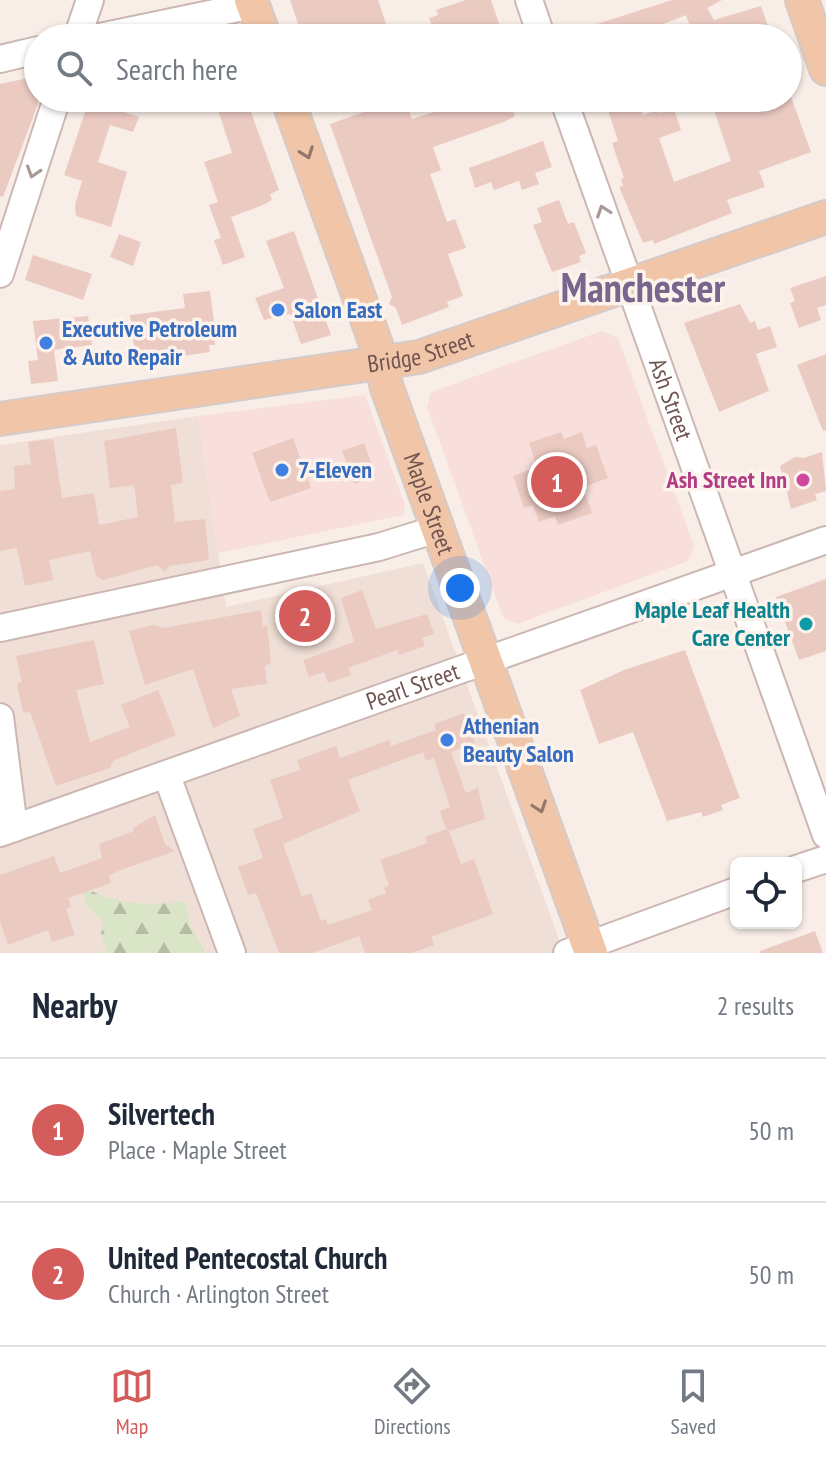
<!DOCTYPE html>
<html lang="en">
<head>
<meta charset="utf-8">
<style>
  :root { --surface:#fff; --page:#f6f6f7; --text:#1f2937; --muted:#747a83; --line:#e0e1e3; --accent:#d45d5c }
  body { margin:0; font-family:"PT Sans Narrow",sans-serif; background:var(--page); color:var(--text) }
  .controls { position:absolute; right:24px; bottom:24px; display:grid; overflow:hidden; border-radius:12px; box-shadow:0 2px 6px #0004 }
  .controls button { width:72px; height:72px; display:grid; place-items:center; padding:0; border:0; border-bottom:2px solid var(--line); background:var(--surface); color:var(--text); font:40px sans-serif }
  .you { position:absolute; left:460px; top:588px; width:28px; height:28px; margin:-20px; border:6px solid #fff; border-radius:50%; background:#1a73e8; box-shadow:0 0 0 12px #1a73e833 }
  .badge { display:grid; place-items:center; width:52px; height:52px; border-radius:50%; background:var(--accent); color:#fff; font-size:26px; font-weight:700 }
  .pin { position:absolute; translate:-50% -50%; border:4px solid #fff; box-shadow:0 2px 8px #0006 }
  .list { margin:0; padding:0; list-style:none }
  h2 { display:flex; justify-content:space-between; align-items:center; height:104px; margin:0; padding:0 32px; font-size:34px }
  h2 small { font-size:26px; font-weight:400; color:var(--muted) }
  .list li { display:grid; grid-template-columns:52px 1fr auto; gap:24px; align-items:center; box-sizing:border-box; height:144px; padding:0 32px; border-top:2px solid var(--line) }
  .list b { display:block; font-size:30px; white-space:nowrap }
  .list p { margin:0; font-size:26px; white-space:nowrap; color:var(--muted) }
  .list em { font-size:26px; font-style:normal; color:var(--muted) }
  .icon { flex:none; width:44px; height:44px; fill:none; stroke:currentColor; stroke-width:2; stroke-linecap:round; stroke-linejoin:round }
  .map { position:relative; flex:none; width:826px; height:953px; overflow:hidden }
  .search { position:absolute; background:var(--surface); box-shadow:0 2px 6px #0004; left:24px; right:24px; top:24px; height:88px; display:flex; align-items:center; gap:20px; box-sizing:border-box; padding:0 28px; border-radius:44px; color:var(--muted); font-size:30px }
  .sheet { height:392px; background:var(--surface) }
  nav { display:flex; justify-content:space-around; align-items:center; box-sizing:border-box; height:112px; border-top:2px solid var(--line); background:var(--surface); font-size:22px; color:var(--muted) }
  nav a { display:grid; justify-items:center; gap:4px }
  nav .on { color:var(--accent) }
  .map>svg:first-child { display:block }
  .residential { fill:#f0dfd6 }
  .commercial { fill:#f8dfdc }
  .forest { fill:url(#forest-firs) }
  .building { fill:#ebcac2; fill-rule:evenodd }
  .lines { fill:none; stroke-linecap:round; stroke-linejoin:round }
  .minor-casing { stroke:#ccb7b2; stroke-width:30 }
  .major-casing { stroke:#d4cbca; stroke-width:36 }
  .minor { stroke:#fff; stroke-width:26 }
  .major { stroke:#f0c5a8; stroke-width:32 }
  .oneway { stroke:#96756a }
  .oneway2 { stroke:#a99895 }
  .shop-dot { fill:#3f7fe0; stroke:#fdf3ed; stroke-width:3 }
  .hotel-dot { fill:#d1479c; stroke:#fdf3ed; stroke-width:3 }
  .culture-dot { fill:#0f9aa8; stroke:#fdf3ed; stroke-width:3 }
  .labels { text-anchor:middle; stroke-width:7; stroke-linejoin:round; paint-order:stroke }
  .shop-label { font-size:24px; font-weight:bold; fill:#366cbe; stroke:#fdf3ed; text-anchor:start }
  .street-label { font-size:24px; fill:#70534f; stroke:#fdf3ed }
  .hotel-label { font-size:24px; font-weight:bold; fill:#b23c85; stroke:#fdf3ed; text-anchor:end }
  .culture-label { font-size:24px; font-weight:bold; fill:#0d838f; stroke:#fdf3ed; text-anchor:end }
  .town-label { font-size:40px; font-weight:bold; fill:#78668c; stroke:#fdf3ed }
</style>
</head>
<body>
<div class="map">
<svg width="826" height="953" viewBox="0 0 826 953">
  <defs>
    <pattern id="forest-firs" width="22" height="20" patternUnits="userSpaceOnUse" patternTransform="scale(2)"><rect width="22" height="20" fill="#dae5c7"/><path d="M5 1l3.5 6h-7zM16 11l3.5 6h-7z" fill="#b5bca4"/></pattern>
  </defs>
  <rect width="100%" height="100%" fill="#f9eee7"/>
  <path class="residential" d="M 198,416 L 226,607 L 423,563 L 564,953 L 0,953 L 0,445 Z"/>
  <path class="commercial" d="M 602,331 L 618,338 L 694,546 L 688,561 L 517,624 L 503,617 L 427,407 L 431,392 Z
    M 365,395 L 405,505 L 404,515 L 218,553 L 198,416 Z"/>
  <path class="forest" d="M 87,889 C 117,904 152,907 185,901 L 191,927 L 204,949 L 202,953 L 107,953 L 101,933 L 104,923 L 87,907 L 82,890 Z"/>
  <path class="building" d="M 290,0 L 378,0 L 391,38 L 368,38 L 364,26 L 329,38 L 303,38 Z
    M 466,0 L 491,0 L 504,38 L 436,38 L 429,18 L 438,15 L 436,10 Z
    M 672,0 L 722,0 L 707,8 L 714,20 L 761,6 L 772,38 L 694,38 L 686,15 L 656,27 L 658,34 L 645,38 L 602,38 L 597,24 Z
    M 38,76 L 38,104 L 3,197 L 0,196 L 0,84 Z
    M 791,97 L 811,152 L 759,171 L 765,187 L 727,200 L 732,213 L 654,244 L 653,240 L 643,243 L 619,187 L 623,186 L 621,179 L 624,178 L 612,143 L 618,141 L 604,98 L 637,98 L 643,115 L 659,110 L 660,113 L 670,109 L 675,112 L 681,130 L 659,138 L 674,182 L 731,161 L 710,98 Z
    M 214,98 L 246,98 L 279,190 L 270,194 L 272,200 L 263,205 L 231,217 L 245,257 L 223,265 L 214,240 L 221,238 L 209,205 L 218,202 L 204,162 L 232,153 Z
    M 475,98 L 544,101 L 513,111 L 515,116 L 504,122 L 433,147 L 441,170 L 430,174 L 447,222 L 455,219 L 466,248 L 448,254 L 463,296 L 447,302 L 449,307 L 402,325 L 396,308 L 389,304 L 392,297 L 330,124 L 400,99 L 405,99 L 412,119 Z
    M 89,100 L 139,117 L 133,132 L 110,125 L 98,162 L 127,172 L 111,227 L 76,216 L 75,205 L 82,181 L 64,175 Z
    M 543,141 L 552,167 L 535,173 L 539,184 L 522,190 L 519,181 L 494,190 L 491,182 L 475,188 L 469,168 Z
    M 559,200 L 568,224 L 574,222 L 586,253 L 579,256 L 581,262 L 552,272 L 533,225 L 542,222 L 537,208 Z
    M 294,231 L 331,335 L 301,344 L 290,314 L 264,320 L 255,298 L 284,288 L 266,241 Z
    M 119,234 L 141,242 L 133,266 L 110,257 Z
    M 33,255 L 92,274 L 83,300 L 25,280 Z
    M 826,276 L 826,305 L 817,308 L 821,320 L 799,328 L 790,303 L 795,301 L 790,288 Z
    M 210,291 L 215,329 L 215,345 L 209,345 L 210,352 L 136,363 L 130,315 L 185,308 L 183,294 Z
    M 740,304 L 750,323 L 755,321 L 758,330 L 770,326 L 777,347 L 756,354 L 769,391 L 719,412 L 684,323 Z
    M 88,316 L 92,345 L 54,350 L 58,381 L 31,384 L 28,361 L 38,360 L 33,321 Z
    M 826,354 L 826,430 L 823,431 L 797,365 Z
    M 176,428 L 183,483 L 171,485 L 175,522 L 205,519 L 209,560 L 169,566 L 165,572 L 157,565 L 103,580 L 96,576 L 90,551 L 49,560 L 53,580 L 25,586 L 17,548 L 0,551 L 0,491 L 15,489 L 14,466 L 31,464 L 28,442 L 53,439 L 62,498 L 94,493 L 99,525 L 138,517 L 134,485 L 110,488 L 104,441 Z
    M 561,432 L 564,439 L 582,432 L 587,448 L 596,445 L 608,478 L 583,487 L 592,513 L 558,525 L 555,516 L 539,522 L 533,505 L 524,508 L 513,476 L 537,467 L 529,443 Z
    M 293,438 L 311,488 L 270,502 L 252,453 Z
    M 364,443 L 376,476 L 354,484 L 342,451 Z
    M 822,452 L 826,491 L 815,494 L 817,500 L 791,509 L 780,466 L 795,457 L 804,458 Z
    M 826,579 L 826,651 L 799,660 L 776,597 Z
    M 362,590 L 376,629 L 427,614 L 434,634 L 422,638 L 425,646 L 399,655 L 397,650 L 348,668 L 351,675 L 328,683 L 324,672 L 309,677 L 303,660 L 354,642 L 341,598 Z
    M 261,610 L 263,626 L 267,625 L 271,663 L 265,666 L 267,684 L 231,689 L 240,716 L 213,728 L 193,669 L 145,685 L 129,631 L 153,625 L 164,628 Z
    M 94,640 L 104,684 L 76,690 L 90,742 L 130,727 L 121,705 L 158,690 L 176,735 L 113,761 L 110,768 L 56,786 L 30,712 L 23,713 L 17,684 L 22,682 L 16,656 Z
    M 685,650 L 740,798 L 721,805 L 723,810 L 703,817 L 701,812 L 667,821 L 633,732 L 599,744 L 580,690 L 624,670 Z
    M 464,713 L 475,743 L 451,752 L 466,793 L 478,788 L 485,819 L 449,831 L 461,864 L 474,859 L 493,914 L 431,937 L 434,945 L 412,953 L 365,953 L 359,936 L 313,953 L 279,953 L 256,893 L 248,895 L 238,867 L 263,858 L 253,829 L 283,818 L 270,780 L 300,770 L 297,760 L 336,746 L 340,758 L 389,740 L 391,746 L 436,730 L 434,724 ZM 423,752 L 426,761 L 434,758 L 450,807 L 440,811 L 446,829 L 425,837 L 427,843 L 380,860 L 389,885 L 384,887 L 386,893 L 368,900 L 372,910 L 328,925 L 326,919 L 321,921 L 311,893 L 302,897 L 283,844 L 360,811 L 348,780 Z
    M 155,815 L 165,844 L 175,851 L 118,871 L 109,876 L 111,883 L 68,898 L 71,907 L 66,909 L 75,935 L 52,942 L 48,930 L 8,945 L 0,922 L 0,875 L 54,856 L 60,873 L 102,858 L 99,844 L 134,831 L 133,828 Z
    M 815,931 L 823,953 L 760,953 L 760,951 Z"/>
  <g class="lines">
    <g class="minor-casing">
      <g id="minor">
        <path d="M 529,0 L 542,38"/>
        <path d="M 77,38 L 90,0"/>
        <path d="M 95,38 L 253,5"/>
        <path d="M 0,59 L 38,50"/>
        <path id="s1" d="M 563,98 L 826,835"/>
        <path d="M 0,274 L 57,98"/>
        <path d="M 0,628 L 379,547 L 440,528"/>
        <path d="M 0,717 L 14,828"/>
        <path d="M 167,776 L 232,953"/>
        <path id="s2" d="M 0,833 L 826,540"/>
        <path d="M 796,869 L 826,859"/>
        <path d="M 567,953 L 736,891"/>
      </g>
    </g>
    <g class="major-casing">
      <g id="major">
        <path d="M 251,0 L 265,38"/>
        <path d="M 802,0 L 826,69"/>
        <path id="s3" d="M 287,98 L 377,347 L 387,388 L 591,953"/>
        <path id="s4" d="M 0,419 L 419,357 L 826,217"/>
      </g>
    </g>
    <use href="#minor" class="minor"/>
    <use href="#major" class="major"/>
  </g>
  <defs><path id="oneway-chevron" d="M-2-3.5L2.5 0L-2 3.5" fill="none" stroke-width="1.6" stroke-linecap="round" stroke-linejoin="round" transform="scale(2)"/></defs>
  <g class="oneway">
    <use href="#oneway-chevron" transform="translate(307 153) rotate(70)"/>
    <use href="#oneway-chevron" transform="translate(540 807) rotate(71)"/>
  </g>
  <g class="oneway2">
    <use href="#oneway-chevron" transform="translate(33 172) rotate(108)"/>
    <use href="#oneway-chevron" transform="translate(603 211) rotate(-109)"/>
  </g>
  <g class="shop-dot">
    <circle cx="278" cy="310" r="8"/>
    <circle cx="46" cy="343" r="8"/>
    <circle cx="282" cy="470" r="8"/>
    <circle cx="447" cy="740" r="8"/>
  </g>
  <circle class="hotel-dot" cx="803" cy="480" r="8"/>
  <circle class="culture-dot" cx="806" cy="624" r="8"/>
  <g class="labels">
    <g class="shop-label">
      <text x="294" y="318">Salon East</text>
      <text x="62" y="337">Executive Petroleum<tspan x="62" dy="28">&amp; Auto Repair</tspan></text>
      <text x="298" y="478">7-Eleven</text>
      <text x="463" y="734">Athenian<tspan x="463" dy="28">Beauty Salon</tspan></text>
    </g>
    <g class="street-label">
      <text dy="8" stroke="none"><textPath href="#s4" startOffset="426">Bridge Street</textPath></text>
      <text dy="8" stroke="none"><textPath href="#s1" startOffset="320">Ash Street</textPath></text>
      <text dy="8" stroke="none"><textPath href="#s3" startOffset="430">Maple Street</textPath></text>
      <text dy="8" stroke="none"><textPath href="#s2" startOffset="438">Pearl Street</textPath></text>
    </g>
    <g class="hotel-label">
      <text x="787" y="488">Ash Street Inn</text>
    </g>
    <g class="culture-label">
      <text x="790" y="618">Maple Leaf Health<tspan x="790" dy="28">Care Center</tspan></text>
    </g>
    <g class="town-label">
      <text x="643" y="302">Manchester</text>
    </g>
  </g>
</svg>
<div class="controls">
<button><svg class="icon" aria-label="locate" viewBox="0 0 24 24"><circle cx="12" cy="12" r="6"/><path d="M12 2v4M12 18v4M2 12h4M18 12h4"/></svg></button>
</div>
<div class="you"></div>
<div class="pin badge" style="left:557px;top:482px">1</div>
<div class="pin badge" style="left:305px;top:616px">2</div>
<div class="search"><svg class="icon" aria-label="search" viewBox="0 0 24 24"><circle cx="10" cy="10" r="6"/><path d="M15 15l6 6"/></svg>Search here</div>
</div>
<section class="sheet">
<h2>Nearby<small>2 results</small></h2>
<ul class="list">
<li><span class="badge">1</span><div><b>Silvertech</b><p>Place · Maple Street</p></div><em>50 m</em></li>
<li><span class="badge">2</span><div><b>United Pentecostal Church</b><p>Church · Arlington Street</p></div><em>50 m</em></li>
</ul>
</section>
<nav>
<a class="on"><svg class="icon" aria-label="map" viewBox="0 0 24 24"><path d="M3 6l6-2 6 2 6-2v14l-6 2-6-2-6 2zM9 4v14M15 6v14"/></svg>Map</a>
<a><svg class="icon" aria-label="directions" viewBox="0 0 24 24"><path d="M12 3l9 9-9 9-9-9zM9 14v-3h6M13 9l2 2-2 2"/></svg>Directions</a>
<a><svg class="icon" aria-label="saved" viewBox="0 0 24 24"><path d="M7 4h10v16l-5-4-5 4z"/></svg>Saved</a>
</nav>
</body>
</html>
